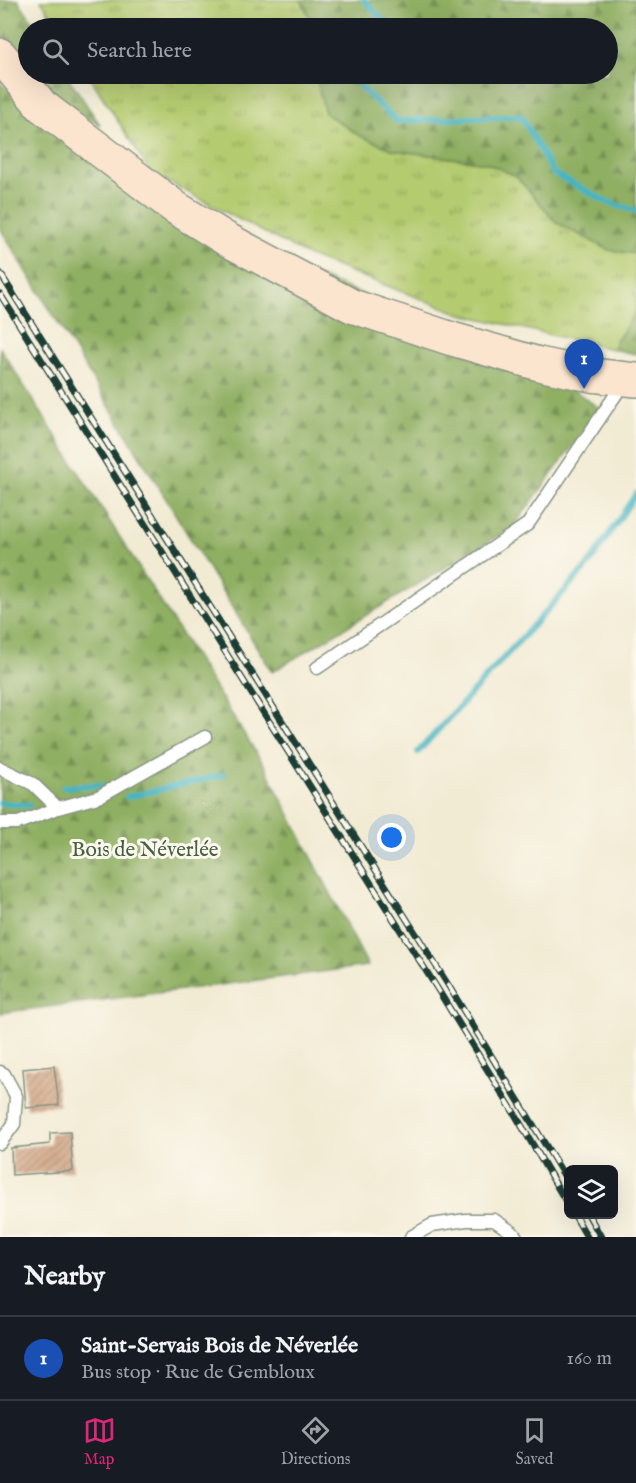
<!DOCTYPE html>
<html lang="en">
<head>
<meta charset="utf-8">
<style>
  :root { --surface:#171b24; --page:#20242c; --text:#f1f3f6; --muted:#9ea1a6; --line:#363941; --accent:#db2777 }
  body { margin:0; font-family:"IM FELL English",serif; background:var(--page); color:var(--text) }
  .controls { position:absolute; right:18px; bottom:18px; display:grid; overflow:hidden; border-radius:9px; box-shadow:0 6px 24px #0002 }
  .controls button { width:54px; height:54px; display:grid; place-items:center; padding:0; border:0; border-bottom:2px solid var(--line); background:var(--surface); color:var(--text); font:30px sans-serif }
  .you { position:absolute; left:392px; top:838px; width:21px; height:21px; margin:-15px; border:4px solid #fff; border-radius:50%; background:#1a73e8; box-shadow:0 0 0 9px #1a73e833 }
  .badge { display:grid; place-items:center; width:39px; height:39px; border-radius:50%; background:var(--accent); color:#fff; font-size:20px; font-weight:700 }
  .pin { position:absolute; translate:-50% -50px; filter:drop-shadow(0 2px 3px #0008) }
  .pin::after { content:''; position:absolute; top:32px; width:21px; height:18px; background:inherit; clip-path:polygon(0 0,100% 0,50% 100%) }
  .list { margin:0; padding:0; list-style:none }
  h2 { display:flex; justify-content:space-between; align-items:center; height:78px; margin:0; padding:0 24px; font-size:26px }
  h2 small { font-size:20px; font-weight:400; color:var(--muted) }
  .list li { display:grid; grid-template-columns:39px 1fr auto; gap:18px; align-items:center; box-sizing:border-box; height:84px; padding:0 24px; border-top:2px solid var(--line) }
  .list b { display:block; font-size:22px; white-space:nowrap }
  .list p { margin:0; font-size:20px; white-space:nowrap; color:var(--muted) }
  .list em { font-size:20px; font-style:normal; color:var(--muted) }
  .icon { flex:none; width:33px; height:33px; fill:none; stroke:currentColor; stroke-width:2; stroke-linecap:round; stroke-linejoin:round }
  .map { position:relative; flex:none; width:636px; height:1237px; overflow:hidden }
  .search { position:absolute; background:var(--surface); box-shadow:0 6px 24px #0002; left:18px; right:18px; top:18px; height:66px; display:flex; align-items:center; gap:15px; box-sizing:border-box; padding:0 21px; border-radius:33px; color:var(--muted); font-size:22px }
  .sheet { height:162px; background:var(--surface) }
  nav { display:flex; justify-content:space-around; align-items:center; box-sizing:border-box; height:84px; border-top:2px solid var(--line); background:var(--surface); font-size:16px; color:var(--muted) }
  nav a { display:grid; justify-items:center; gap:3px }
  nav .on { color:var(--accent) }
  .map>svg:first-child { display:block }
  .grass { fill:url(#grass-tufts); stroke:#6a8452; stroke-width:1.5 }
  .forest { fill:url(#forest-firs); stroke:#57764b; stroke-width:1.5 }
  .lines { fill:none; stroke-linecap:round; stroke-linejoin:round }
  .stream { stroke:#47b5c2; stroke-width:6 }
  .building { fill:url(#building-hatch) }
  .lane-casing { stroke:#889484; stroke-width:15 }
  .secondary-casing { stroke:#889484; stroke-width:36 }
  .lane { stroke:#fff; stroke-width:12 }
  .secondary { stroke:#fbe5cf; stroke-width:33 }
  .rail-casing { stroke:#1f3d34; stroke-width:7 }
  .rail { stroke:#fbf7ec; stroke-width:4.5; stroke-dasharray:14; stroke-linecap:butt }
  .labels { text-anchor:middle; stroke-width:6; stroke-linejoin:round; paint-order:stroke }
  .park-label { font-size:21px; fill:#446043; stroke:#fbf7ec }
</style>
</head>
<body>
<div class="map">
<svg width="636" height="1237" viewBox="0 0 636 1237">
  <defs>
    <pattern id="grass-tufts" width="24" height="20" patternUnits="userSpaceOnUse" patternTransform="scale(1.5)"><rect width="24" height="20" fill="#b4cb70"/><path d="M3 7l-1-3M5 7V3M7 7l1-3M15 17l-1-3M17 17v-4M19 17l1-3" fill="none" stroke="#92a65d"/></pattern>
    <pattern id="forest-firs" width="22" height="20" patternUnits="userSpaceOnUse" patternTransform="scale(1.5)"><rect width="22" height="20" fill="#8faf62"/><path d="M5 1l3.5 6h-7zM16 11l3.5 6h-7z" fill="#749052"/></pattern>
    <pattern id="building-hatch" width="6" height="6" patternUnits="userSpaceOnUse" patternTransform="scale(1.5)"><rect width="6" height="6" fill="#d0a382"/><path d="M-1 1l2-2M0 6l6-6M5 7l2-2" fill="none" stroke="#a8866b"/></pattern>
  </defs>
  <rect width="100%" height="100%" fill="#fbf7ec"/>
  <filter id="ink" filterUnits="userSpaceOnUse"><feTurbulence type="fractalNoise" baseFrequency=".0167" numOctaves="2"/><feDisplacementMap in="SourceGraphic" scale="12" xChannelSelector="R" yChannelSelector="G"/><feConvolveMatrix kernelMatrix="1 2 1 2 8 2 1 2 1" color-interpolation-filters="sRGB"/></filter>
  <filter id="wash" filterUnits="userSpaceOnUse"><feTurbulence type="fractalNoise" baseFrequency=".008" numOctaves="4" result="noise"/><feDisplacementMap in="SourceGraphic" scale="24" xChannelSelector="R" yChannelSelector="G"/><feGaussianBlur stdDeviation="1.35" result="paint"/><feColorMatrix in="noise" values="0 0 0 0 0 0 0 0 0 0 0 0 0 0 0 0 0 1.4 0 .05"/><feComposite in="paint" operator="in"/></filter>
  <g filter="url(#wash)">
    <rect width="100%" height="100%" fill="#f2ebd4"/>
    <path class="grass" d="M 41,0 L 301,0 L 315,28 L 59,28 Z
      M 88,74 L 317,74 L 316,77 L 394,150 L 487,163 L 516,176 L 557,223 L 609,250 L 636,254 L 636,311 L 612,349 L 461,314 L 309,256 L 151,173 Z"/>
    <path class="forest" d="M 0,0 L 18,0 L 37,28 L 28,28 L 28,69 L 0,34 Z
      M 301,0 L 636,0 L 636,254 L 609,250 L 557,223 L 516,176 L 487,163 L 394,150 L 360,136 L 325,113 L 316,77 L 317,74 L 608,74 L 608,28 L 315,28 Z
      M 32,74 L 66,74 L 100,125 L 51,97 Z
      M 0,83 L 172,214 L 551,374 L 600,409 L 513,527 L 272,672 L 0,228 Z
      M 636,311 L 636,354 L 612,349 Z
      M 0,348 L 264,765 L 368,966 L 0,1013 Z"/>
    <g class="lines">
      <path class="stream" d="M 364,0 L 387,24 L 385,28
        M 366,74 L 360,87 L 397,121 L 521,116 L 553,173 L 607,202 L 636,211
        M 418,752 L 589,564 L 636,494
        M 64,787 L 100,785
        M 127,797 L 223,775
        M 0,803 L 29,805"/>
    </g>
    <g id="blocks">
      <path class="building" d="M 54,1066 L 59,1105 L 26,1108 L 23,1069 Z
        M 70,1132 L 73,1171 L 12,1175 L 11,1148 L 50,1144 L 50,1133 Z"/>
    </g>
  </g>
  <g filter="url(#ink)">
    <use href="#blocks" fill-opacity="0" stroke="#889484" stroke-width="1.5"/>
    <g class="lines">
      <g class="lane-casing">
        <path id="lane" d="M 317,668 L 528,524 L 625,381
          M 0,768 L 33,784 L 58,808
          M 0,823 L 18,823 L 58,808 L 98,797 L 205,737
          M 0,1072 L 4,1074 L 16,1096 L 14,1124 L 0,1143
          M 411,1237 L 432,1225 L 466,1220 L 494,1220 L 512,1232 L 516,1237"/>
      </g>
      <g class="secondary-casing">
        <path id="secondary" d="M 0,55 L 42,106 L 176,208 L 226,239 L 352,306 L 452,339 L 539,364 L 591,375 L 636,380"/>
      </g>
      <use href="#lane" class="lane"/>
      <use href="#secondary" class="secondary"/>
      <g class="rail-casing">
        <path id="rail" d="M 0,273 L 445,980 L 568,1182
          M 0,294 L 435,985 L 516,1116 L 568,1205
          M 574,1214 L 587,1237
          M 588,1214 L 601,1237"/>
      </g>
      <use href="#rail" class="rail"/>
    </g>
  </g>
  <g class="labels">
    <g class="park-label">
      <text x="145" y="856">Bois de Néverlée</text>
    </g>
  </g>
</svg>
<div class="controls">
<button><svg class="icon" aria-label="layers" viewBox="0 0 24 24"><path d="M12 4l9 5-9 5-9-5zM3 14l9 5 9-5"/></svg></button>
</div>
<div class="you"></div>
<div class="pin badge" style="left:584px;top:389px;background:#1a4fb4">1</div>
<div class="search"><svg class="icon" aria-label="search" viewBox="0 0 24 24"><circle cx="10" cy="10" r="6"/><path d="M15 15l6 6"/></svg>Search here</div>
</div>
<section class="sheet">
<h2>Nearby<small></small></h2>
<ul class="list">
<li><span class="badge" style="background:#1a4fb4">1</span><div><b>Saint-Servais Bois de Néverlée</b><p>Bus stop · Rue de Gembloux</p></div><em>160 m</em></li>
</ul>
</section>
<nav>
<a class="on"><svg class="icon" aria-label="map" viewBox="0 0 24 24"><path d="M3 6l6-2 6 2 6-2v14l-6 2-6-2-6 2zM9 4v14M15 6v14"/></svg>Map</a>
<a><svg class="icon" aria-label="directions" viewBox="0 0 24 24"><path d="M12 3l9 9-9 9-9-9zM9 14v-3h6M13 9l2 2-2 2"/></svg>Directions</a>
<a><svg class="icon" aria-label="saved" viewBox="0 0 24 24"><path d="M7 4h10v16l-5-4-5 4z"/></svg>Saved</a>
</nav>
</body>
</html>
